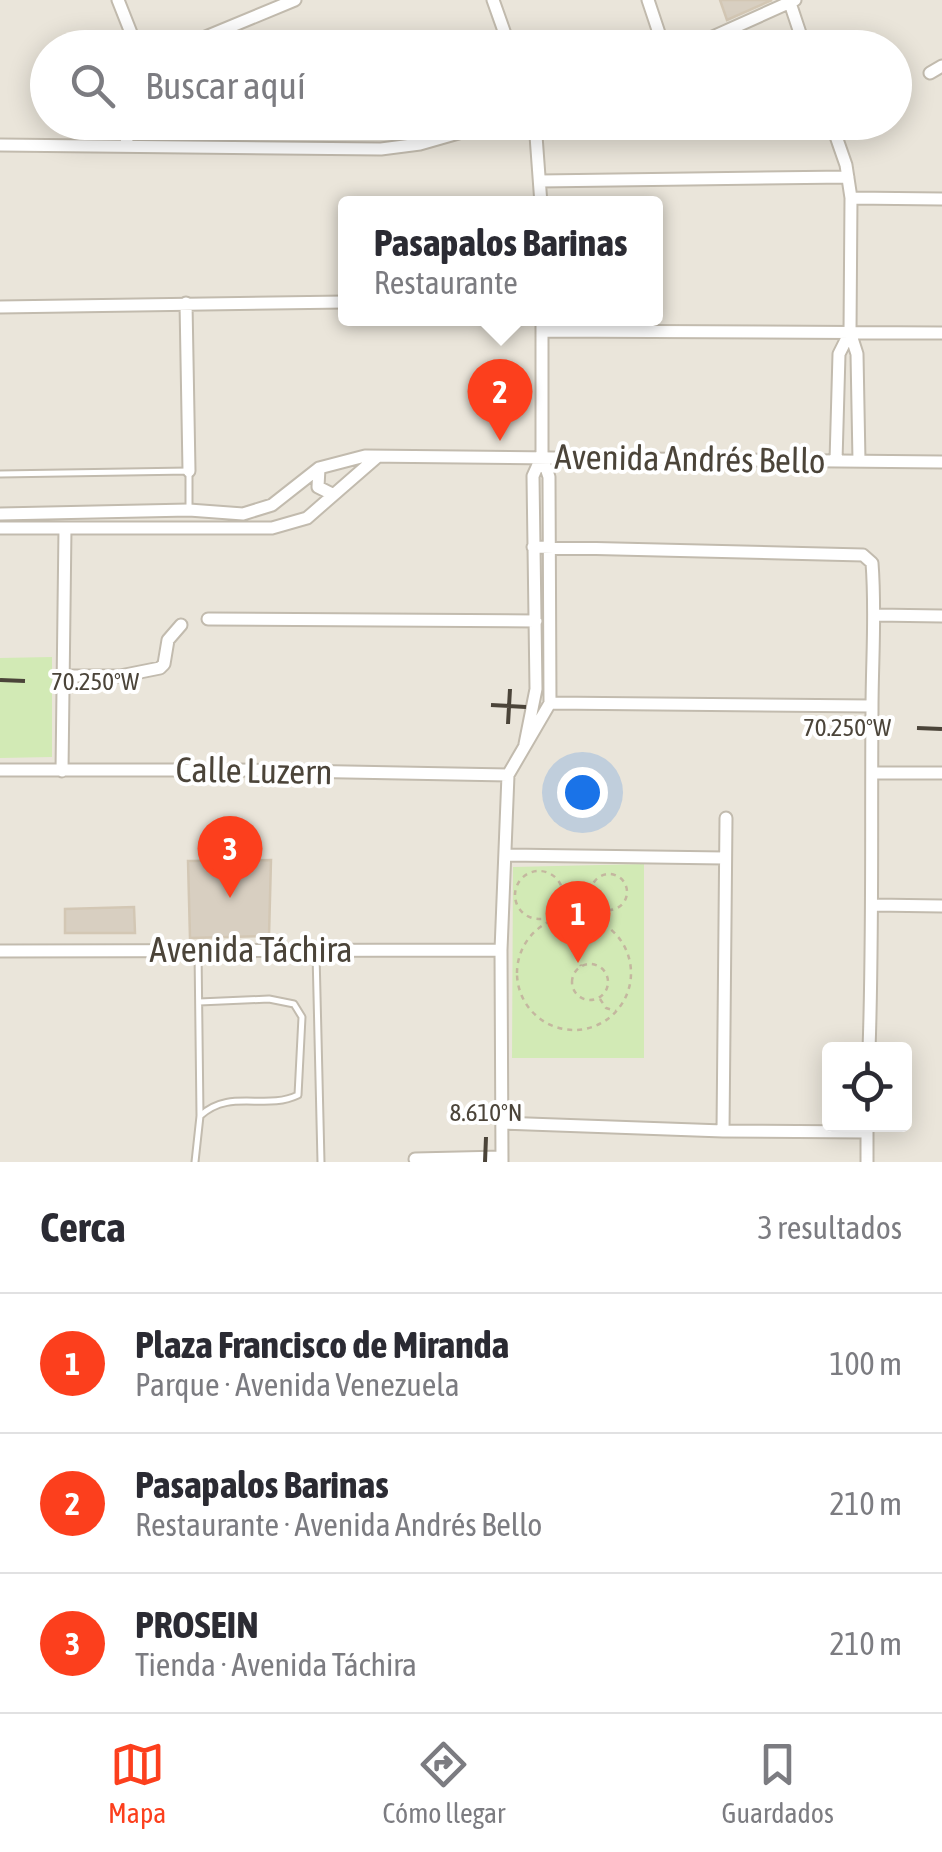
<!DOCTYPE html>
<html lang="es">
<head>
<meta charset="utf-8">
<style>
  :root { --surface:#fff; --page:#f7f7f7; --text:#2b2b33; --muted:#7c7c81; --line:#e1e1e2; --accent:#fc3f1d }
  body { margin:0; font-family:"Asap Condensed",sans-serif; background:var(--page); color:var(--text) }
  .controls { position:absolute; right:30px; bottom:30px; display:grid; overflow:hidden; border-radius:10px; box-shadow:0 5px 25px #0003 }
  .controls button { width:90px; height:90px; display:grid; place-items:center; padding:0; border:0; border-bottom:2px solid var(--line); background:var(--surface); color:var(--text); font:50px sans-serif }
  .you { position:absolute; left:582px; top:792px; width:35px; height:35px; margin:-25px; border:8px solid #fff; border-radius:50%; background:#1a73e8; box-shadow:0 0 0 15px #1a73e833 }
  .badge { display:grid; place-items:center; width:65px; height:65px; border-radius:50%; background:var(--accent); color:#fff; font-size:32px; font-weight:700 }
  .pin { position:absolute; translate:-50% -82px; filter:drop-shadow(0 2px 5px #0008) }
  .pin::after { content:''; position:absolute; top:52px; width:35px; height:30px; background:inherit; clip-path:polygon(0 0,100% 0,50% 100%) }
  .popup { position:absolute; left:338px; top:196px; width:325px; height:130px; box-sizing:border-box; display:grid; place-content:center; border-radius:10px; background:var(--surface); filter:drop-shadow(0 2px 8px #0005); font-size:32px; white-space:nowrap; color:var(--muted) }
  .popup b { font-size:38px; color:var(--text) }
  .popup::after { content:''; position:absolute; left:50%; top:100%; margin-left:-20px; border:20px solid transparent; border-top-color:var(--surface) }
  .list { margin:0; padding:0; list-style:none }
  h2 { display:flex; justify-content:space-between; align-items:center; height:130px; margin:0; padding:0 40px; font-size:42px }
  h2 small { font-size:32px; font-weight:400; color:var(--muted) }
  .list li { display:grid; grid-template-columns:65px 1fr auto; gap:30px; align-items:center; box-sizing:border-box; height:140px; padding:0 40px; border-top:2px solid var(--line) }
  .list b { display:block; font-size:38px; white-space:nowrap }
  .list p { margin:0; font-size:32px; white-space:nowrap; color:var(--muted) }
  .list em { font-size:32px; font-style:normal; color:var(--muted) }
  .icon { flex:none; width:55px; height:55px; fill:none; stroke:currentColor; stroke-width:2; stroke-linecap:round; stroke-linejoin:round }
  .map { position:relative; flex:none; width:942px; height:1162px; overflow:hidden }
  .search { position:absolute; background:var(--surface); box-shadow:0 5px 25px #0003; left:30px; right:30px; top:30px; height:110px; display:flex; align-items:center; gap:25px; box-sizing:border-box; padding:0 35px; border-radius:55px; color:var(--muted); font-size:38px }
  .sheet { height:550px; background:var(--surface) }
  nav { display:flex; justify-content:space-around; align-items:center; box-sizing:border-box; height:140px; border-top:2px solid var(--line); background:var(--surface); font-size:28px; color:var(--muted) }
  nav a { display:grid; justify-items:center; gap:5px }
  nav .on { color:var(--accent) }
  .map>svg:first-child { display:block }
  .residential { fill:#eae5da; fill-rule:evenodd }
  .green { fill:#d2eab5 }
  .building { fill:#d8cfc1; stroke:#d3c7b4; stroke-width:2.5 }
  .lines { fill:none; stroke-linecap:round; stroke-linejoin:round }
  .service-casing { stroke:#c2bbae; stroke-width:9 }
  .minor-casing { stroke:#c2bbae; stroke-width:15 }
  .path { stroke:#c4b79f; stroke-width:2.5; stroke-dasharray:5 5; stroke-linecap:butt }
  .service { stroke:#fff; stroke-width:5 }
  .minor { stroke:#fff; stroke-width:11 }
  .ticks { fill:none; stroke:#4b4439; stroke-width:4 }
  .labels { text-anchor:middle; stroke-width:8; stroke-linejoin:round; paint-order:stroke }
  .street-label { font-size:35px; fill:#4b4439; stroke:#fff }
  .ticks-label { font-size:25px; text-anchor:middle; fill:#4b4439; stroke:#fff; stroke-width:8; stroke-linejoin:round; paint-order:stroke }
</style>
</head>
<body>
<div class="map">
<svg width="942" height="1162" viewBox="0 0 942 1162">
  <rect width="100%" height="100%" fill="#f6f3ec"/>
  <path class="residential" d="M 0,0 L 942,0 L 942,1162 L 0,1162 ZM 48,48 L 894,48 L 894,122 L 48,122 ZM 345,204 L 655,204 L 655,318 L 345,318 ZM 830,1050 L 904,1050 L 904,1124 L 830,1124 Z"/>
  <path class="green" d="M 52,657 L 52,757 L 0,758 L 0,658 Z
    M 644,864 L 644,1058 L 512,1058 L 513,867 Z"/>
  <path class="building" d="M 720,0 L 772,0 L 727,20 Z
    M 271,860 L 269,936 L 190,938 L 188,861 Z
    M 134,907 L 135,933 L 65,933 L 65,909 Z"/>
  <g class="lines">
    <g class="service-casing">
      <path id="service" d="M 0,474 L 189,471 L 189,509
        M 316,953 L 321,1162
        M 199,1002 L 269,999 L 294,1004 L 302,1017 L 298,1095 C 265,1111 230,1088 200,1116
        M 195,1162 L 200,1116 L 198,950"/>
    </g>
    <g class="minor-casing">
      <path id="minor" d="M 118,0 L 137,48
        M 493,0 L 510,48
        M 648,0 L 664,48
        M 789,0 L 805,48
        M 179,48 L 295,0
        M 688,48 L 795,0
        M 930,73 L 942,66
        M 535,122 L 541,204
        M 831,122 L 846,165 L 851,198 L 850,332 L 857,354 L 859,461
        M 0,145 L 381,149 L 420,144 L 497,122
        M 126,145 L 130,122
        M 540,181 L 848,177
        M 851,198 L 942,199
        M 186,303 L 189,471
        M 0,307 L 345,302
        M 542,331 L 942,333
        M 836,461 L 839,354 L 850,332
        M 319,468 L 318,487 L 332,494
        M 0,514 L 189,510 L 243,514 L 272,505 L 319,468 L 365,456 L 942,462
        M 0,528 L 272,528 L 307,518 L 377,457
        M 533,547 L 863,555 L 872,563 C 876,613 872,660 872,710 C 871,823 873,936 869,1050
        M 876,615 L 942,616
        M 208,619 L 536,621
        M 63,676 L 120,676 L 160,668 L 164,664 L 168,640 L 181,625
        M 550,703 L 872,706
        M 525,744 L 536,689 L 533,476 L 542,456
        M 0,770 L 236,770 L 508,775
        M 62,771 L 65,528
        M 872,773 L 942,773
        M 506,855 L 724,858
        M 874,905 L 942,906
        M 0,951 L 501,950
        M 504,1123 L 723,1131 L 867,1132
        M 723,1131 L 726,818
        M 415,1159 L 502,1157
        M 502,1162 L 501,950 L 508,775 L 550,703 L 549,477 L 542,456 L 542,318
        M 867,1162 L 867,1126"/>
    </g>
    <path class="path" d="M515 895a24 24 0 1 1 48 0a24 24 0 1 1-48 0Z
      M591 892a18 18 0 1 1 36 0a18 18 0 1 1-36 0Z
      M517 973a57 57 0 1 1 114 0a57 57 0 1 1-114 0Z
      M 556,921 L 581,966
      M572 982a18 18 0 1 1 36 0a18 18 0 1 1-36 0Z
      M 600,999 L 606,1008 L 616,1011"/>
    <use href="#service" class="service"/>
    <use href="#minor" class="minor"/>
  </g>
  <path class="ticks" d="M 0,680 L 25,681M 491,705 L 526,707M 508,724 L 510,689M 917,728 L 942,729M 485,1162 L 486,1137"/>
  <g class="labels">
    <g class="street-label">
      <text transform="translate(690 459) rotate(1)" y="12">Avenida Andrés Bello</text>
      <text transform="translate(254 771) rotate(1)" y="12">Calle Luzern</text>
      <text x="251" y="962">Avenida Táchira</text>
    </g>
  </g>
  <g class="ticks-label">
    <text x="95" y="690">70.250°W</text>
    <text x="847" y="736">70.250°W</text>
    <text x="486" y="1121">8.610°N</text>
  </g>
</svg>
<div class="controls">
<button><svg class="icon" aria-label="locate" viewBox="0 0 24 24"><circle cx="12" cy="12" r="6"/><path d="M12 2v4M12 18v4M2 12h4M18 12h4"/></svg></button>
</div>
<div class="you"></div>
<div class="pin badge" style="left:578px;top:963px">1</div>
<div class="pin badge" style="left:500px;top:441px">2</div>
<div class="popup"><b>Pasapalos Barinas</b>Restaurante</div>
<div class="pin badge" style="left:230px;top:898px">3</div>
<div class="search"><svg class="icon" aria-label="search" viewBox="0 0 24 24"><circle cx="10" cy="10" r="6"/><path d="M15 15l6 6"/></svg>Buscar aquí</div>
</div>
<section class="sheet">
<h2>Cerca<small>3 resultados</small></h2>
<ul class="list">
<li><span class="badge">1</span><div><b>Plaza Francisco de Miranda</b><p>Parque · Avenida Venezuela</p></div><em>100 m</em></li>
<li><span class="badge">2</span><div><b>Pasapalos Barinas</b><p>Restaurante · Avenida Andrés Bello</p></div><em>210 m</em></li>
<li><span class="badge">3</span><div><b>PROSEIN</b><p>Tienda · Avenida Táchira</p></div><em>210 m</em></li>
</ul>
</section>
<nav>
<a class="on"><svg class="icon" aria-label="map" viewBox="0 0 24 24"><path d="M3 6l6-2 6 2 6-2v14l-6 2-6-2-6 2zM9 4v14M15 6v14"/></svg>Mapa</a>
<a><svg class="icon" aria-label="directions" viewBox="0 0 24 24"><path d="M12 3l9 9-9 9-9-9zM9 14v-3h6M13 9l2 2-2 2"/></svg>Cómo llegar</a>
<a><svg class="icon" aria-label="saved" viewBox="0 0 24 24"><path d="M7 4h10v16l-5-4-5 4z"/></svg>Guardados</a>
</nav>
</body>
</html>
